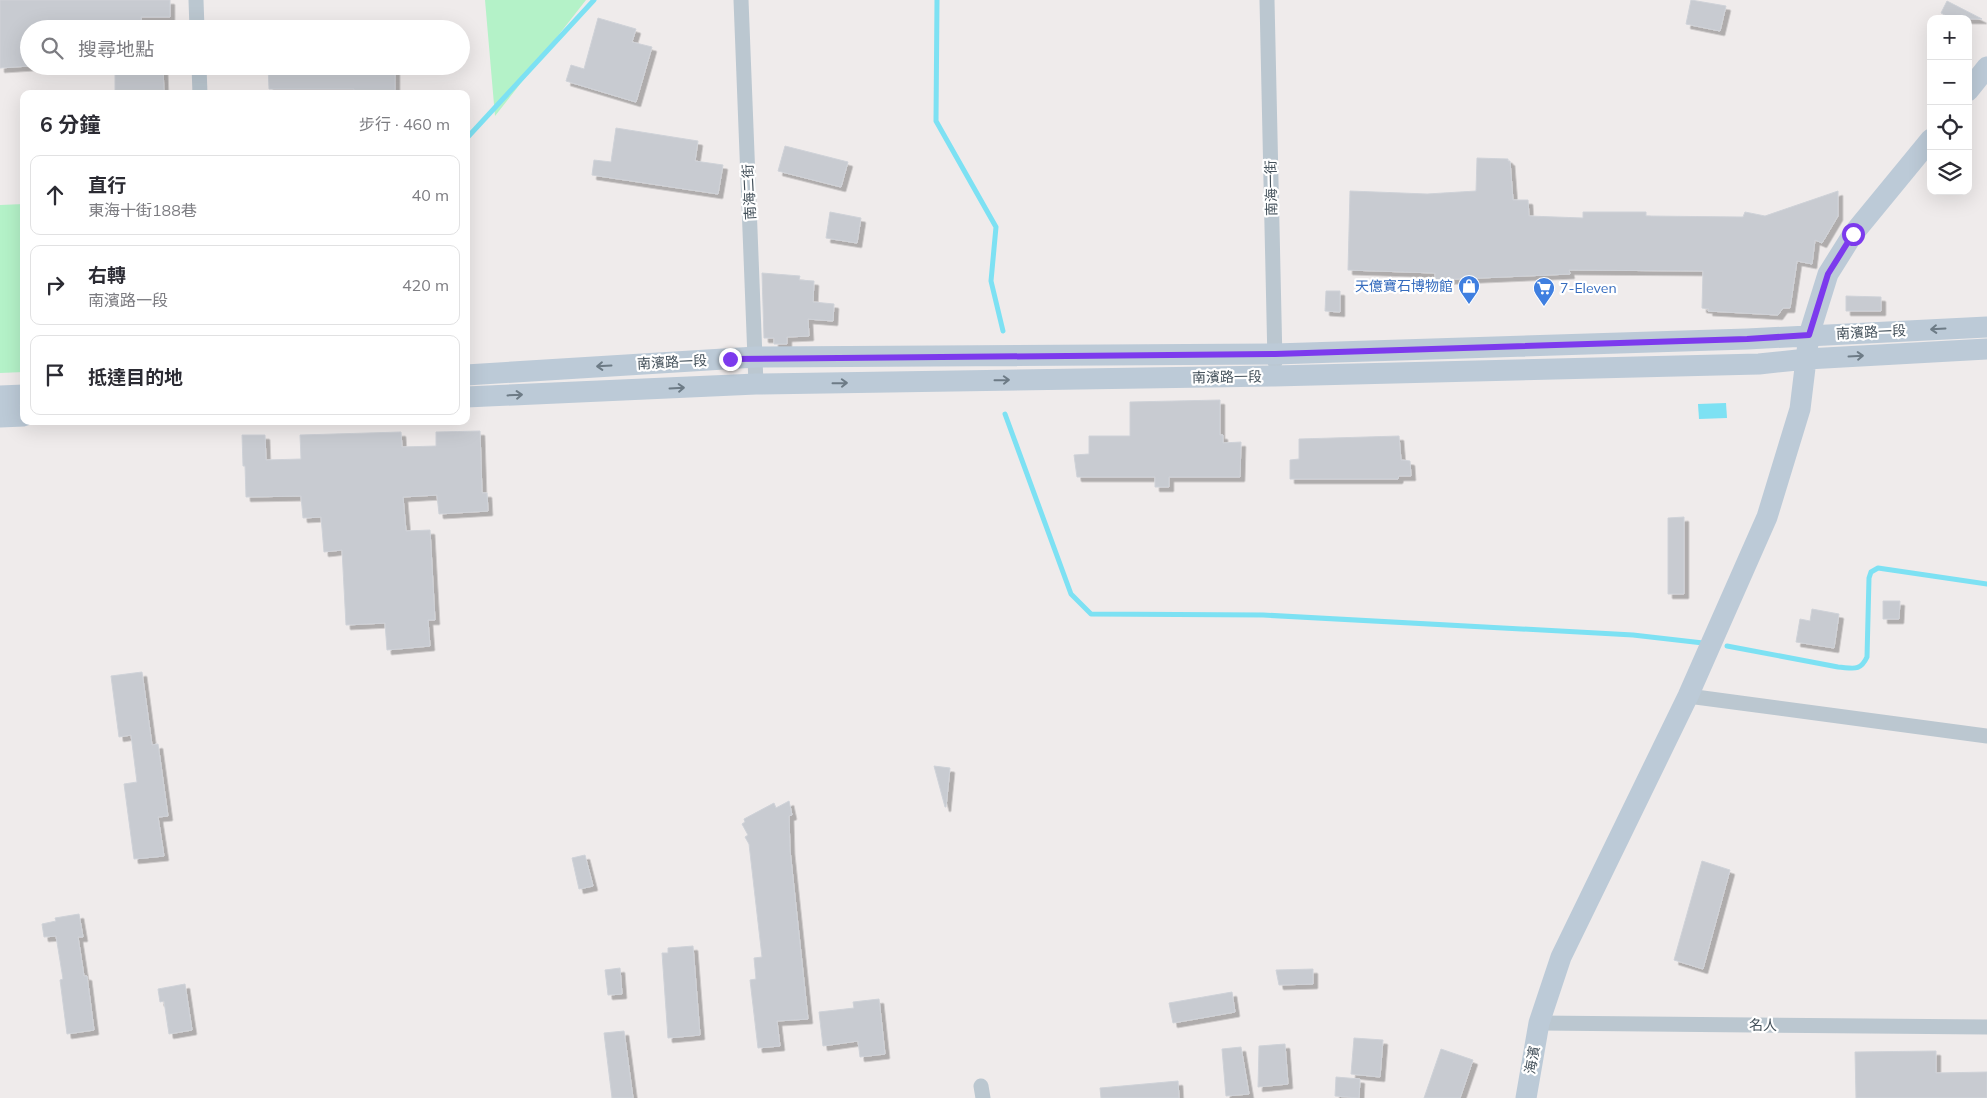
<!DOCTYPE html>
<html lang="zh-TW">
<head>
<meta charset="utf-8">
<style>
  :root { --surface:#fff; --page:#f7f7f7; --text:#2b2b33; --muted:#7c7c81; --line:#e1e1e2 }
  body { margin:0; font-family:Mulish,"Noto Sans TC",sans-serif; background:var(--page); color:var(--text) }
  .controls { position:absolute; right:15px; top:15px; display:grid; overflow:hidden; border-radius:10px; box-shadow:0 5px 20px #0002 }
  .controls button { width:45px; height:45px; display:grid; place-items:center; padding:0; border:0; border-bottom:1px solid var(--line); background:var(--surface); color:var(--text); font:25px sans-serif }
  .stop { position:absolute; width:15px; height:15px; margin:-11px; border:4px solid #7c3aed; border-radius:50%; background:#fff }
  .stop.end { background:#7c3aed; border-color:#fff; box-shadow:0 1px 5px #0008 }
  .list { margin:0; padding:0; list-style:none }
  h2 { display:flex; justify-content:space-between; align-items:center; height:65px; margin:0; padding:0 20px; font-size:21px }
  h2 small { font-size:16px; font-weight:400; color:var(--muted) }
  .list li { display:grid; grid-template-columns:32px 1fr auto; gap:15px; align-items:center; box-sizing:border-box; height:80px; margin:0 10px 10px; padding:0 10px; border:1px solid var(--line); border-radius:10px }
  .list b { display:block; font-size:19px; white-space:nowrap }
  .list p { margin:0; font-size:16px; white-space:nowrap; color:var(--muted) }
  .list em { font-size:16px; font-style:normal; color:var(--muted) }
  .icon { flex:none; width:28px; height:28px; fill:none; stroke:currentColor; stroke-width:2; stroke-linecap:round; stroke-linejoin:round }
  .map { position:relative; flex:none; width:1987px; height:1098px; overflow:hidden }
  .search { position:absolute; background:var(--surface); box-shadow:0 5px 20px #0002; left:20px; top:20px; width:450px; height:55px; display:flex; align-items:center; gap:12px; box-sizing:border-box; padding:0 18px; border-radius:28px; color:var(--muted); font-size:19px }
  .panel { position:absolute; background:var(--surface); box-shadow:0 5px 20px #0002; left:20px; top:90px; width:450px; height:335px; border-radius:10px }
  .map>svg:first-child { display:block }
  .green { fill:#b4f2c8 }
  .water { fill:#7de1f3 }
  .lines { fill:none; stroke-linecap:round; stroke-linejoin:round }
  .stream { stroke:#7de1f3; stroke-width:5 }
  .building { fill:#c8cbd1; stroke:#cfd2d8; filter:url(#shadow) }
  .street { stroke:#bbc7d0; stroke-width:15 }
  .secondary { stroke:#bccad7; stroke-width:21 }
  .oneway { stroke:#6d7b86 }
  .route { stroke:#7c3aed; stroke-width:6 }
  .labels { text-anchor:middle; stroke-width:4.5; stroke-linejoin:round; paint-order:stroke }
  .street-label { font-size:14px; fill:#43505a; stroke:#fff }
  .shop-label { font-size:14px; fill:#366cbe; stroke:#fff; text-anchor:end }
</style>
</head>
<body>
<div class="map">
<svg width="1987" height="1098" viewBox="0 0 1987 1098">
  <defs>
    <filter id="shadow"><feDropShadow dx="4.5" dy="4.5" stdDeviation="0" flood-color="#0004"/></filter>
  </defs>
  <rect width="100%" height="100%" fill="#efebeb"/>
  <path class="green" d="M 485,0 L 586,0 L 495,116 Z
    M 24,204 L 24,372 L 0,373 L 0,205 Z"/>
  <path class="water" d="M 1726,403 L 1727,418 L 1699,419 L 1698,404 Z"/>
  <g class="lines">
    <path class="stream" d="M 937,0 L 936,121 L 996,227 L 991,281 L 1003,331
      M 466,139 L 594,0
      M 1005,414 L 1071,594 L 1091,614 L 1263,615 L 1633,635 L 1703,643
      M 1727,646 L 1838,667 C 1853,668 1860,672 1867,657 L 1869,578 L 1871,572 L 1878,568 L 1987,584"/>
  </g>
  <path class="building" d="M 0,0 L 170,0 L 170,17 L 141,17 L 142,29 L 29,29 L 29,66 L 0,68 Z
    M 1691,0 L 1726,6 L 1720,31 L 1686,24 Z
    M 1947,1 L 1982,19 L 1952,19 L 1941,13 Z
    M 598,18 L 636,29 L 632,42 L 652,47 L 636,102 L 566,81 L 571,65 L 584,69 Z
    M 115,66 L 163,66 L 164,94 L 115,94 Z
    M 268,66 L 395,66 L 395,94 L 354,94 L 354,89 L 269,89 Z
    M 616,128 L 698,141 L 695,161 L 723,165 L 718,194 L 592,175 L 594,160 L 611,162 Z
    M 785,146 L 848,162 L 841,187 L 778,171 Z
    M 1477,158 L 1508,159 L 1508,161 L 1510,161 L 1513,200 L 1528,200 L 1529,216 L 1583,218 L 1583,212 L 1646,212 L 1646,216 L 1743,217 L 1745,212 L 1765,216 L 1838,191 L 1838,216 L 1822,243 L 1815,240 L 1812,264 L 1797,261 L 1790,308 L 1783,308 L 1778,315 L 1708,311 L 1709,309 L 1702,308 L 1703,271 L 1569,270 L 1570,274 L 1435,280 L 1435,273 L 1348,270 L 1350,191 L 1427,194 L 1476,191 Z
    M 830,212 L 861,218 L 857,243 L 826,238 Z
    M 762,273 L 800,276 L 799,280 L 814,281 L 813,302 L 834,304 L 833,321 L 808,319 L 809,336 L 787,337 L 787,344 L 774,344 L 774,338 L 764,338 Z
    M 1326,291 L 1340,291 L 1340,312 L 1325,311 Z
    M 1846,296 L 1881,297 L 1881,311 L 1846,311 Z
    M 1220,400 L 1220,435 L 1223,435 L 1223,443 L 1241,442 L 1240,477 L 1169,477 L 1169,487 L 1155,487 L 1155,477 L 1077,477 L 1074,455 L 1089,454 L 1089,436 L 1130,436 L 1130,402 Z
    M 480,431 L 482,493 L 487,493 L 488,511 L 439,514 L 437,495 L 403,497 L 406,531 L 430,530 L 435,620 L 428,620 L 430,646 L 387,650 L 385,623 L 346,625 L 342,550 L 324,552 L 321,517 L 303,518 L 301,496 L 246,497 L 245,466 L 243,466 L 242,435 L 265,435 L 266,460 L 301,459 L 300,435 L 401,432 L 402,447 L 436,446 L 436,432 Z
    M 1399,436 L 1401,460 L 1410,461 L 1411,476 L 1399,476 L 1398,479 L 1290,479 L 1290,460 L 1299,459 L 1299,439 Z
    M 1684,517 L 1684,594 L 1668,594 L 1668,518 Z
    M 1883,601 L 1900,601 L 1899,619 L 1883,619 Z
    M 1812,609 L 1839,614 L 1834,648 L 1796,642 L 1800,619 L 1810,621 Z
    M 142,672 L 152,745 L 158,744 L 168,816 L 158,817 L 164,856 L 134,859 L 124,784 L 137,782 L 131,735 L 119,737 L 111,676 Z
    M 934,766 L 950,768 L 946,807 L 945,807 Z
    M 789,801 L 792,815 L 789,816 L 790,850 L 808,1019 L 777,1021 L 780,1046 L 758,1048 L 750,980 L 756,979 L 754,958 L 762,957 L 749,844 L 745,837 L 748,835 L 742,824 L 745,822 L 744,819 L 774,803 L 776,808 Z
    M 585,855 L 593,886 L 579,889 L 572,858 Z
    M 1702,861 L 1730,870 L 1703,969 L 1674,960 Z
    M 79,914 L 83,937 L 78,937 L 84,976 L 87,976 L 94,1030 L 67,1034 L 60,980 L 63,979 L 56,936 L 44,937 L 42,924 L 56,921 L 55,918 Z
    M 693,946 L 700,1035 L 668,1038 L 662,953 L 668,953 L 668,948 Z
    M 620,968 L 622,994 L 608,995 L 605,970 Z
    M 1313,969 L 1313,984 L 1279,985 L 1276,970 Z
    M 185,984 L 192,1030 L 169,1034 L 164,1001 L 160,1002 L 158,989 Z
    M 1232,992 L 1235,1012 L 1173,1023 L 1169,1003 Z
    M 879,999 L 885,1054 L 860,1057 L 858,1041 L 823,1046 L 819,1012 L 854,1008 L 853,1002 Z
    M 624,1031 L 633,1098 L 612,1098 L 604,1033 Z
    M 1354,1038 L 1383,1040 L 1380,1077 L 1351,1074 Z
    M 1285,1044 L 1288,1084 L 1258,1087 L 1259,1046 Z
    M 1241,1047 L 1249,1094 L 1226,1096 L 1222,1049 Z
    M 1441,1049 L 1473,1060 L 1460,1098 L 1424,1098 Z
    M 1936,1051 L 1936,1073 L 1987,1072 L 1987,1098 L 1856,1098 L 1855,1052 Z
    M 1336,1077 L 1360,1079 L 1359,1098 L 1335,1096 Z
    M 1178,1081 L 1179,1098 L 1101,1098 L 1100,1088 Z"/>
  <g class="lines">
    <path class="street" d="M 196,0 L 197,29
      M 741,0 L 756,384
      M 1267,0 L 1275,362
      M 199,66 L 200,94
      M 1688,696 L 1987,736
      M 1539,1023 L 1987,1027
      M 981,1086 L 983,1098"/>
    <path class="secondary" d="M 1968,91 L 1987,67
      M 466,375 L 756,357 L 1275,354 L 1747,339 L 1987,327
      M 0,396 L 24,395
      M 466,397 L 756,384 L 1274,376 L 1759,364 L 1807,359 L 1987,349
      M 0,417 L 24,416
      M 1526,1098 L 1539,1023 L 1561,957 L 1688,696 L 1767,517 L 1800,409 L 1809,335 L 1828,274 L 1853,234 L 1931,139"/>
  </g>
  <defs><path id="oneway-shaft" d="M-6 0H5M1.5-3L5.5 0L1.5 3" fill="none" stroke-width="1.6" stroke-linecap="round" stroke-linejoin="round" transform="scale(1.25)"/></defs>
  <g class="oneway">
    <use href="#oneway-shaft" transform="translate(1938 329) rotate(177)"/>
    <use href="#oneway-shaft" transform="translate(1856 356) rotate(-3)"/>
    <use href="#oneway-shaft" transform="translate(604 366) rotate(177)"/>
    <use href="#oneway-shaft" transform="translate(1002 380) rotate(-1)"/>
    <use href="#oneway-shaft" transform="translate(840 383) rotate(-1)"/>
    <use href="#oneway-shaft" transform="translate(677 388) rotate(-3)"/>
    <use href="#oneway-shaft" transform="translate(515 395) rotate(-3)"/>
  </g>
  <g class="lines">
    <path class="route" d="M 730,359 L 1275,354 L 1747,339 L 1809,335 L 1828,274 L 1853,234"/>
  </g>
  <defs>
    <g id="shop-pin" transform="scale(1.125)"><path d="M0 17L-7.5 6A9.5 9.5 0 1 1 7.5 6Z" fill="#3f7fe0" stroke="#fff"/><path d="M-5-2.5h2.3a2.7 3.5 0 0 1 5.4 0H5L5.5 6h-11ZM-1.5-2.5h3a1.5 2.3 0 0 0-3 0Z" fill="#fff"/></g>
    <g id="supermarket-pin" transform="scale(1.125)"><path d="M0 17L-7.5 6A9.5 9.5 0 1 1 7.5 6Z" fill="#3f7fe0" stroke="#fff"/><path d="M-6-5.5h2.5l.6 2H6L4.5 2H-2.5L-4.4-4H-6ZM-1.5 3.2a1.3 1.3 0 1 0 .1 0ZM3 3.2a1.3 1.3 0 1 0 .1 0Z" fill="#fff"/></g>
  </defs>
  <g fill-rule="evenodd">
    <use href="#shop-pin" x="1469" y="286"/>
    <use href="#supermarket-pin" x="1544" y="288"/>
  </g>
  <g class="labels">
    <g class="street-label">
      <text transform="translate(1271 188) rotate(-91)" y="5">南海一街</text>
      <text transform="translate(749 192) rotate(-93)" y="5">南海二街</text>
      <text transform="translate(1871 332) rotate(-3)" y="5">南濱路一段</text>
      <text transform="translate(672 362) rotate(-3)" y="5">南濱路一段</text>
      <text transform="translate(1227 377) rotate(-1)" y="5">南濱路一段</text>
      <text transform="translate(1763 1025) rotate(1)" y="5">名人</text>
      <text transform="translate(1532 1060) rotate(-80)" y="5">海濱</text>
    </g>
    <g class="shop-label">
      <text x="1453" y="291">天億寶石博物館</text>
      <text x="1560" y="293" text-anchor="start">7-Eleven</text>
    </g>
  </g>
</svg>
<div class="controls">
<button>+</button>
<button>−</button>
<button><svg class="icon" aria-label="locate" viewBox="0 0 24 24"><circle cx="12" cy="12" r="6"/><path d="M12 2v4M12 18v4M2 12h4M18 12h4"/></svg></button>
<button><svg class="icon" aria-label="layers" viewBox="0 0 24 24"><path d="M12 4l9 5-9 5-9-5zM3 14l9 5 9-5"/></svg></button>
</div>
<div class="stop" style="left:1853px;top:234px"></div>
<div class="stop end" style="left:730px;top:359px"></div>
<div class="search"><svg class="icon" aria-label="search" viewBox="0 0 24 24"><circle cx="10" cy="10" r="6"/><path d="M15 15l6 6"/></svg>搜尋地點</div>
<section class="panel">
<h2>6 分鐘<small>步行 · 460 m</small></h2>
<ul class="list">
<li><svg class="icon" aria-label="ahead" viewBox="0 0 24 24"><path d="M12 20V5M6 11l6-6 6 6"/></svg><div><b>直行</b><p>東海十街188巷</p></div><em>40 m</em></li>
<li><svg class="icon" aria-label="right" viewBox="0 0 24 24"><path d="M7 20v-9h11M14 6l5 5-5 5"/></svg><div><b>右轉</b><p>南濱路一段</p></div><em>420 m</em></li>
<li><svg class="icon" aria-label="arrive" viewBox="0 0 24 24"><path d="M6 21V4h12l-3 4 3 4H6"/></svg><div><b>抵達目的地</b></div></li>
</ul>
</section>
</div>
</body>
</html>
